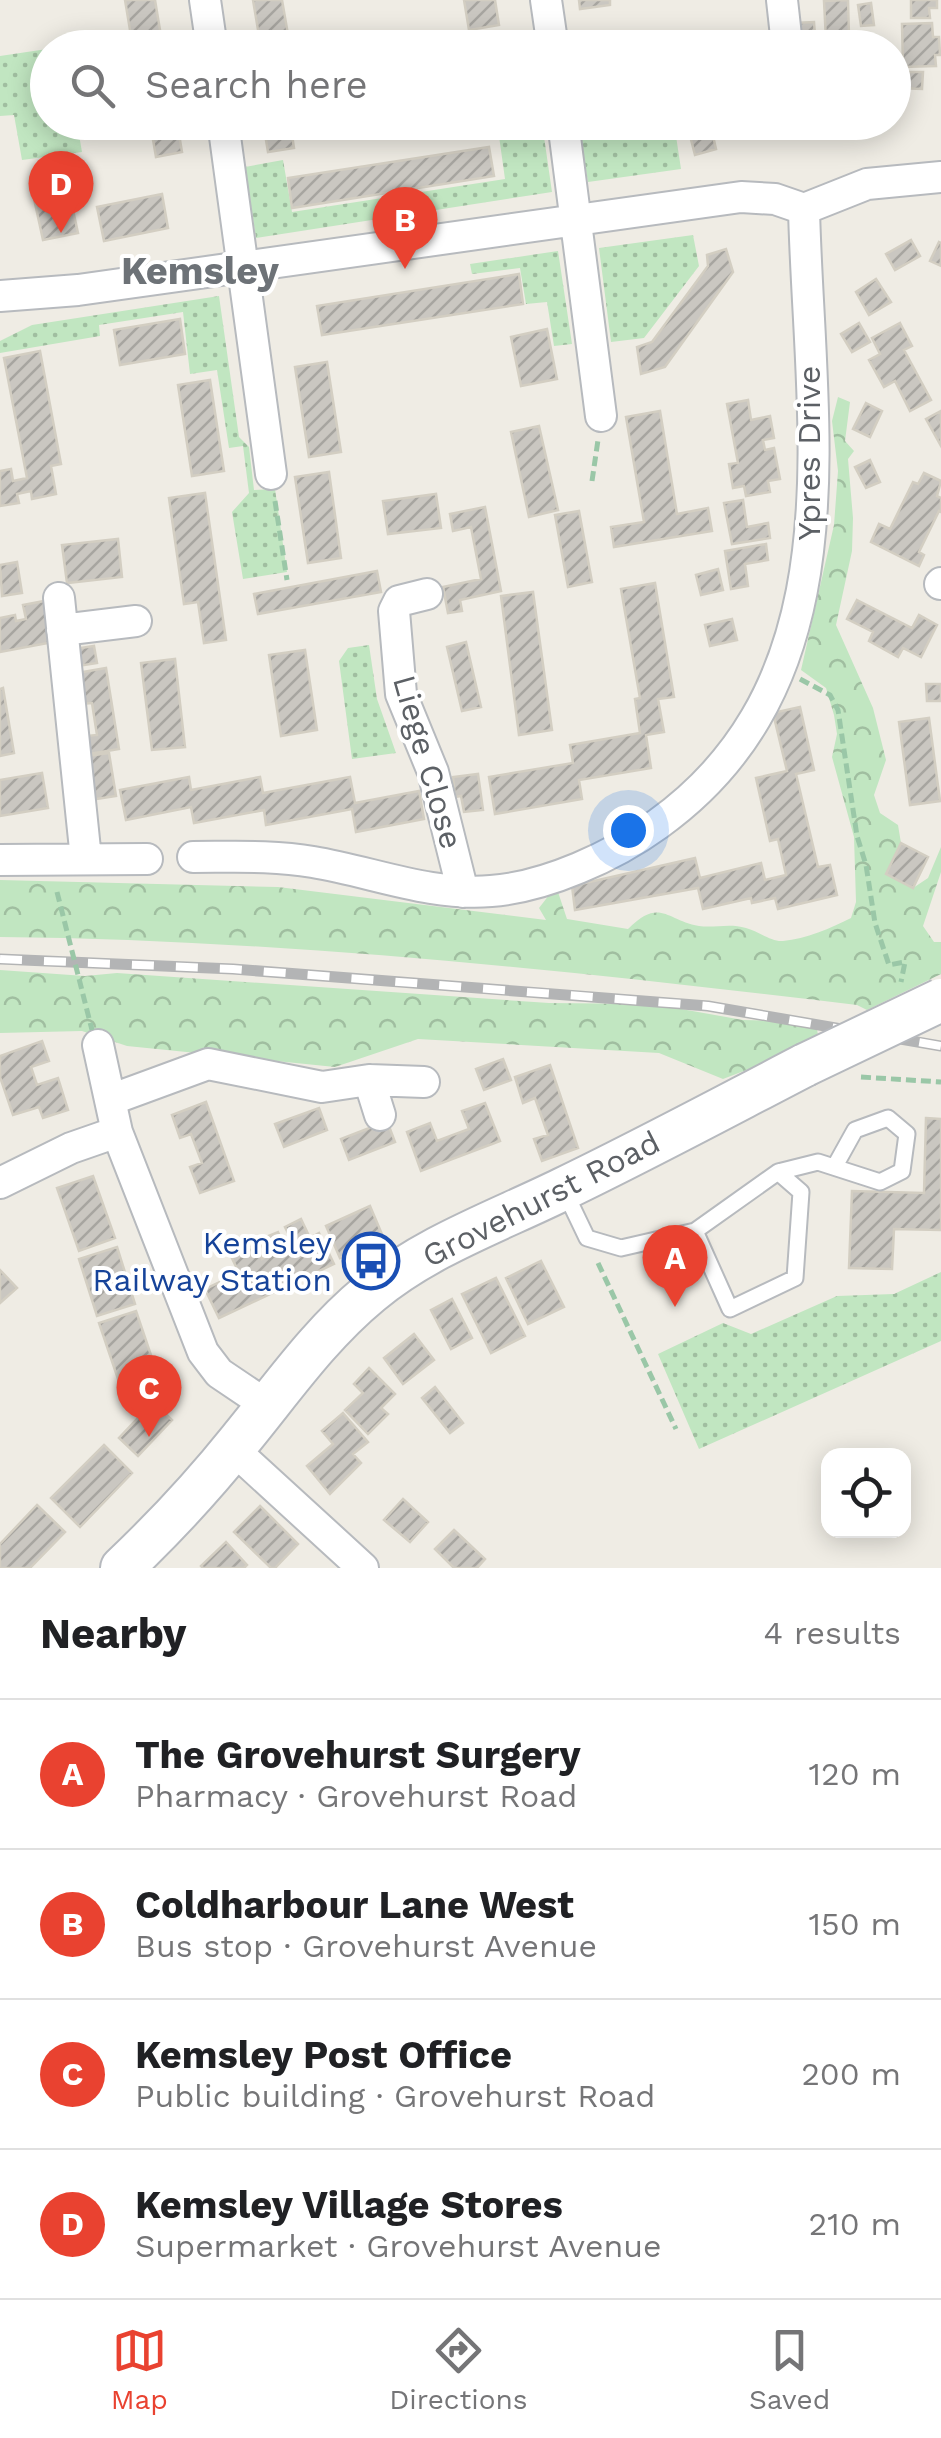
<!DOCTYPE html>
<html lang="en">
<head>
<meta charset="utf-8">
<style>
  :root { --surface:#fff; --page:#f2f2f2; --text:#202124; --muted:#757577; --line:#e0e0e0; --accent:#e94230 }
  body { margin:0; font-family:"Work Sans",sans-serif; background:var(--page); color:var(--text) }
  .controls { position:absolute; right:30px; bottom:30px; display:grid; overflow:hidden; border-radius:20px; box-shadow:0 5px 25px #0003 }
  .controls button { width:90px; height:90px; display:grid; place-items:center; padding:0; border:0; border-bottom:2px solid var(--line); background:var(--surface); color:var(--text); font:50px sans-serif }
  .you { position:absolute; left:628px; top:830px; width:35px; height:35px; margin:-25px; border:8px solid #fff; border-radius:50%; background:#1a73e8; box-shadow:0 0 0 15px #1a73e833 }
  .badge { display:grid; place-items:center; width:65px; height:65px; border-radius:50%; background:var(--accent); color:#fff; font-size:32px; font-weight:700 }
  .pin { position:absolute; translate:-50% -82px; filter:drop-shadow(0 2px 5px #0008) }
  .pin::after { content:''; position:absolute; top:52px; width:35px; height:30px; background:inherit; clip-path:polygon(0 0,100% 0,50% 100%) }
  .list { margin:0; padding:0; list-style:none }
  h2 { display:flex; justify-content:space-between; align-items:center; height:130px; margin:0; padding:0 40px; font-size:42px }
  h2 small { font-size:32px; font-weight:400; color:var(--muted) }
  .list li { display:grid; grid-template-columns:65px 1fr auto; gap:30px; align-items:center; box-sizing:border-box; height:150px; padding:0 40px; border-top:2px solid var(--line) }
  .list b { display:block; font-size:38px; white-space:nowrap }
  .list p { margin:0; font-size:32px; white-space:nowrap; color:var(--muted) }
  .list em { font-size:32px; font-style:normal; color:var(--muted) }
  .icon { flex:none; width:55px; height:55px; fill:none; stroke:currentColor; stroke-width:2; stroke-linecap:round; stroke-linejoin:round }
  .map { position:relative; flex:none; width:941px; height:1568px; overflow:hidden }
  .search { position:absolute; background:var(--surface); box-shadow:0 5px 25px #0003; left:30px; right:30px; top:30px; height:110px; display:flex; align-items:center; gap:25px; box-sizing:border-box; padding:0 35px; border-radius:55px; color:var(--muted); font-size:38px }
  .sheet { height:730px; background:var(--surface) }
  nav { display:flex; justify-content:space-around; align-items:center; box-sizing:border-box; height:140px; border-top:2px solid var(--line); background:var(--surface); font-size:28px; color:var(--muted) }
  nav a { display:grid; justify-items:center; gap:5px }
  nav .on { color:var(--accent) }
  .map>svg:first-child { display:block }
  .grass { fill:url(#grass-dots) }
  .forest { fill:url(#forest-crowns) }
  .building { fill:url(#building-hatch); stroke:#d3cec2; stroke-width:2.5 }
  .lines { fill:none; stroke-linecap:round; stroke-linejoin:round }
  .lane-casing { stroke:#b7babe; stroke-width:19 }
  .street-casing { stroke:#b7babe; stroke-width:34 }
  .secondary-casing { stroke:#b6b9be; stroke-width:46 }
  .path { stroke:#9ac7a7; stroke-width:5; stroke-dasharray:10 5; stroke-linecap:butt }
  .lane { stroke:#fff; stroke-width:15 }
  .street { stroke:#fff; stroke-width:30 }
  .secondary { stroke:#fff; stroke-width:42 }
  .rail-casing { stroke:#b3b4b5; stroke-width:11 }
  .rail { stroke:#fff; stroke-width:8; stroke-dasharray:22; stroke-linecap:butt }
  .secondary-bridge-casing { stroke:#b6b9be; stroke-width:46; stroke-linecap:butt }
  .path-bridge { stroke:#9ac7a7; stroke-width:5; stroke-dasharray:10 5; stroke-linecap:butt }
  .secondary-bridge { stroke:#fff; stroke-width:42 }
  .labels { text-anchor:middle; stroke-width:8; stroke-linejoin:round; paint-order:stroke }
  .street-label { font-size:32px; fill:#5c6065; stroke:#fff }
  .transit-label { font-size:32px; fill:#164399; stroke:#fff; text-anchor:end }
  .quarter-label { font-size:38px; font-weight:bold; fill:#6d7277; stroke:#fff }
</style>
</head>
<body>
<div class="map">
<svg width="941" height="1568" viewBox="0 0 941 1568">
  <defs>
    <pattern id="grass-dots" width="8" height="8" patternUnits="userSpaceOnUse" patternTransform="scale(2.5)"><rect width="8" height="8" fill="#c1e6c1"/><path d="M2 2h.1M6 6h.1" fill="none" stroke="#a0bea0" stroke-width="1.8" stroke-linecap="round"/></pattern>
    <pattern id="forest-crowns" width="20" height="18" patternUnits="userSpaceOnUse" patternTransform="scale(2.5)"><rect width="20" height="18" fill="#c1e6c1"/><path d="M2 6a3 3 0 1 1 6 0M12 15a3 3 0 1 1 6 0" fill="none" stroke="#a0bea0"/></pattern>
    <pattern id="building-hatch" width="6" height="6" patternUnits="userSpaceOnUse" patternTransform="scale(2.5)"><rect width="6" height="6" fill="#cac7c1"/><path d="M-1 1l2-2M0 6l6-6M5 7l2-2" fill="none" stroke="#a7a5a0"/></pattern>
  </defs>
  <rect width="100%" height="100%" fill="#efece4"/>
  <path class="grass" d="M 47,49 L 48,122 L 77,123 L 82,152 L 22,160 L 14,115 L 0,116 L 0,56 Z
    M 517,123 L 542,123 L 552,192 L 256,238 L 245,167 L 283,160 L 292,212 L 505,179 L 498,129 L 516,126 Z
    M 578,123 L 658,123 L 676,136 L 681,169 L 588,182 Z
    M 693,235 L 699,266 L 644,338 L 611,342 L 599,248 Z
    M 558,251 L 572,344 L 554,346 L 547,302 L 526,304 L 520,268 L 472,274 L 470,264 Z
    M 219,296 L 239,437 L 249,447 L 254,490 L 275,489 L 287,572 L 243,579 L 232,512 L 249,493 L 243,446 L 229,448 L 217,370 L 190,374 L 183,312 L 99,325 L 100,336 L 0,353 L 0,341 L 32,325 Z
    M 369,645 L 377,699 L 396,753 L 352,759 L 339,661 L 348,648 Z
    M 941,1272 L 941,1341 L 699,1449 L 658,1354 L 723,1323 L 751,1334 L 837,1296 L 894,1294 Z"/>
  <path class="forest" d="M 838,397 L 850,402 L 845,441 L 854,451 L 848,459 L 853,518 L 852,551 L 836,625 L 873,708 L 886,760 L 874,795 L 880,813 L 898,825 L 901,843 L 886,874 L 913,888 L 928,878 L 941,847 L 941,872 L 923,926 L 934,942 L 941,942 L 941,974 L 867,1010 L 857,1005 C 572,971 287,940 0,937 L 0,880 L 278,887 L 546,920 L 539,908 L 556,886 L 567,919 L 628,929 C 660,897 666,920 699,926 C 715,928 730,923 746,928 C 758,931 771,942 783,941 C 806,939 831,928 851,918 L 856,902 L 854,837 L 832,757 L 837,734 L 834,715 L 826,688 L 801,670 L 834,525 L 838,471 L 832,421 Z
    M 0,970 L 85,976 L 117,973 L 549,1003 L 653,1004 L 743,1020 L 788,1021 L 817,1029 L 819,1042 L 723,1079 L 659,1053 L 418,1039 L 335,1067 L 127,1046 L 82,1031 L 0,1033 Z"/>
  <path class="building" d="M 125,0 L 155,0 L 163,48 L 133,48 Z
    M 253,0 L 282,0 L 290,46 L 261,48 Z
    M 464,0 L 495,0 L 499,25 L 469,30 Z
    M 579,0 L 610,0 L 610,5 L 580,9 Z
    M 848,0 L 849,36 L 862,35 L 863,48 L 851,48 L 850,39 L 826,40 L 824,1 Z
    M 911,0 L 937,0 L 937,8 L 929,8 L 930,18 L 911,18 Z
    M 871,3 L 874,25 L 861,26 L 858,5 Z
    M 814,22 L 816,48 L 795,48 L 794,23 Z
    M 932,23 L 933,37 L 939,37 L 940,55 L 935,55 L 936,66 L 903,67 L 902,24 Z
    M 897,72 L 923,72 L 922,89 L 897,88 Z
    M 150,122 L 177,122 L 182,152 L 156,157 Z
    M 263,122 L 290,122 L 294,148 L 268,152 Z
    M 680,122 L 710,122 L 716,149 L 695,155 L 688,128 Z
    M 489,147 L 494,176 L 292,208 L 288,178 Z
    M 68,187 L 78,233 L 43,240 L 33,194 Z
    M 162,194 L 168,228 L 104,241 L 97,207 Z
    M 911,240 L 920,256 L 895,270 L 886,254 Z
    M 939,242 L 941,243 L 941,266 L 930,261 Z
    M 726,249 L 733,272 L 665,367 L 641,374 L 637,347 L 652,342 L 708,266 L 707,255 Z
    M 519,274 L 523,304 L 322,335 L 317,306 Z
    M 876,279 L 891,302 L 869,315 L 856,292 Z
    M 180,319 L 185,354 L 120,365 L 114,330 Z
    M 859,323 L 870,342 L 852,352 L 841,334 Z
    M 900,323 L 912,346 L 904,350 L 931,400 L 910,411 L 895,381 L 884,387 L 869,360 L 880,354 L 872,338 Z
    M 547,329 L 557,379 L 521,386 L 511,337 Z
    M 40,351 L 61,464 L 51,466 L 56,494 L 32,499 L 31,491 L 17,494 L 19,503 L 0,506 L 0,471 L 11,469 L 13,481 L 27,478 L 4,358 Z
    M 327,362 L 341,452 L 309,457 L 295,367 Z
    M 210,380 L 224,471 L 192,476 L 178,385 Z
    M 748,400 L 751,420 L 770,416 L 774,438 L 763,440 L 765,450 L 774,448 L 780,479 L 768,481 L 770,492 L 746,496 L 744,486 L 733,488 L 729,464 L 738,463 L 727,404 Z
    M 866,403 L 882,411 L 870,437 L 853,429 Z
    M 660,411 L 677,514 L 708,508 L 712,531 L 614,547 L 611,527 L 644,522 L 626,417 Z
    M 941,411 L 941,446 L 926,419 Z
    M 539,426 L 558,510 L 529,517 L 511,432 Z
    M 870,460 L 880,482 L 866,488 L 855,467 Z
    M 329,472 L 341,558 L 308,563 L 295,477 Z
    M 924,473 L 941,481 L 937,496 L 941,498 L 941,512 L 939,511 L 919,552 L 924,555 L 919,566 L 871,542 L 879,524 L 890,529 L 913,482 L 918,484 Z
    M 205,493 L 226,640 L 204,643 L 198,602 L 184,604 L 169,498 Z
    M 436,494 L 441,528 L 388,534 L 383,501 Z
    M 743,500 L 747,527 L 768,523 L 770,538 L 732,544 L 724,503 Z
    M 485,507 L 501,591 L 460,600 L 462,611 L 448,613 L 443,587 L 481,579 L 471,527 L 453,531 L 450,514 Z
    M 579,511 L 592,582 L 568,587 L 555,515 Z
    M 118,539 L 122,577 L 67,583 L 62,545 Z
    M 766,544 L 768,560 L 745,564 L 748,586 L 731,589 L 725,551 Z
    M 17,562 L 22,593 L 2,596 L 0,565 Z
    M 718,569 L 723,590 L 701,595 L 696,575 Z
    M 377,571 L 381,592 L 258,614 L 254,594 Z
    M 655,583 L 674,697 L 658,699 L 664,732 L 646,735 L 651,768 L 579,780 L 582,799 L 495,814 L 489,777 L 573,763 L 570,745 L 640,733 L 635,699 L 640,698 L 621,589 Z
    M 533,592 L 552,730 L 519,735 L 501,596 Z
    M 857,600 L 912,628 L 919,615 L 937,625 L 921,657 L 903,648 L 898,657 L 869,641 L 873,632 L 847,619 Z
    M 44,601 L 53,642 L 0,652 L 0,618 L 15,615 L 16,621 L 26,619 L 23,605 Z
    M 732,619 L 737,640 L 710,646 L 705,625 Z
    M 466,642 L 481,707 L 462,711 L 447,647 Z
    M 94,646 L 97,663 L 71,667 L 68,650 Z
    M 305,650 L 317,730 L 281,736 L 269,655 Z
    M 175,659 L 185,747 L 152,750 L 141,663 Z
    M 106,668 L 119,749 L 89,754 L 86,736 L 97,735 L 92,703 L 82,704 L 77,673 Z
    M 926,684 L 941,684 L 941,701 L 927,701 Z
    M 3,688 L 14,753 L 0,756 L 0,689 Z
    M 800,707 L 814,770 L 796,774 L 818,867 L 830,865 L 837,895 L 778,909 L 775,898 L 752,903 L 751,898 L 703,909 L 698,888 L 575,910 L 572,886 L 695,858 L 700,878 L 761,863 L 765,880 L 786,875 L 778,839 L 770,841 L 756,778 L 787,771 L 773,713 Z
    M 929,718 L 940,801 L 910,805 L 899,722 Z
    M 109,753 L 116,796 L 96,799 L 88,756 Z
    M 42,773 L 48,808 L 0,816 L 0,780 Z
    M 478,774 L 483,810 L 464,812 L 461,796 L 455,797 L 453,777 Z
    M 189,777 L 191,790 L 260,777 L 263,793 L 350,777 L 355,803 L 419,791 L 424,819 L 356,832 L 352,809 L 266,825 L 264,810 L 194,823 L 191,807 L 126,820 L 120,790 Z
    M 901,843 L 928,857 L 913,888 L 886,874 Z
    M 42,1041 L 49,1061 L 31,1067 L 37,1085 L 58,1078 L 68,1110 L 43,1118 L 39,1107 L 13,1115 L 0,1077 L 0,1056 Z
    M 503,1059 L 511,1080 L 484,1090 L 476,1069 Z
    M 550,1065 L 578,1148 L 542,1161 L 534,1139 L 548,1135 L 535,1098 L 523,1103 L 515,1077 Z
    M 206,1102 L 234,1181 L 200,1193 L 190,1167 L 202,1163 L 191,1134 L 180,1138 L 172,1115 Z
    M 485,1103 L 500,1141 L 421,1171 L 407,1132 L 430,1123 L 437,1141 L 469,1129 L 462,1111 Z
    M 319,1108 L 327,1130 L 284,1147 L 275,1124 Z
    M 926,1118 L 941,1119 L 941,1230 L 894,1229 L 892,1269 L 849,1268 L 852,1191 L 924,1193 Z
    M 387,1121 L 395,1142 L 349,1160 L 341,1139 Z
    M 93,1176 L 115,1238 L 79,1251 L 57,1188 Z
    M 370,1206 L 384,1239 L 340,1258 L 326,1226 Z
    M 301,1219 L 310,1238 L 319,1233 L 334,1264 L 219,1318 L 205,1289 L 239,1273 L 231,1256 L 255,1245 L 262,1259 L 267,1256 L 259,1240 L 278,1232 L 285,1247 L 293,1243 L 285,1227 Z
    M 117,1247 L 135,1304 L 97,1316 L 79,1259 Z
    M 541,1261 L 564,1307 L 528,1324 L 506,1278 Z
    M 0,1270 L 17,1288 L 0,1303 Z
    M 496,1278 L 525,1336 L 491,1353 L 462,1294 Z
    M 452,1299 L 472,1338 L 451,1349 L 431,1310 Z
    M 136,1311 L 156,1370 L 119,1382 L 99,1323 Z
    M 414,1334 L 434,1360 L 403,1384 L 384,1358 Z
    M 369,1368 L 395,1394 L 381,1408 L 388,1414 L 368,1434 L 345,1410 L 363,1393 L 354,1384 Z
    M 435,1387 L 463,1423 L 450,1433 L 422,1398 Z
    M 153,1402 L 172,1420 L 138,1456 L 119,1438 Z
    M 343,1413 L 368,1442 L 353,1454 L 361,1463 L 330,1494 L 307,1466 L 333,1444 L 322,1431 Z
    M 104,1445 L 132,1473 L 80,1527 L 51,1498 Z
    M 403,1499 L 428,1522 L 410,1542 L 384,1520 Z
    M 37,1505 L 65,1532 L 30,1568 L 0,1568 L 0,1544 Z
    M 260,1506 L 298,1544 L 275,1568 L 271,1568 L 234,1532 Z
    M 454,1530 L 485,1559 L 477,1568 L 454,1568 L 435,1549 Z
    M 226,1542 L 247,1565 L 244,1568 L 203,1568 L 201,1566 Z"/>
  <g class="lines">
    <g class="lane-casing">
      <path id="lane" d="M 778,1172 L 818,1162 L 880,1182 L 902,1171 L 907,1134 L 888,1118 L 855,1130 L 835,1166
        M 565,1192 L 587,1238 L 621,1248 L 695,1231 L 778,1172 L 801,1192 L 795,1278 L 730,1309 L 695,1231"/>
    </g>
    <g class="street-casing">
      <path id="street" d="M 205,0 L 212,48
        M 546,0 L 553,48
        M 782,0 L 787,45
        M 223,122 L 271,474
        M 563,122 L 601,416
        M 0,296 L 78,290 L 741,197 L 775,199 L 804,209 L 867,184 L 941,177
        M 940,584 L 941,583
        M 427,594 L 399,601 L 394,611 L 401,694 L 433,772 L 463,892
        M 59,598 L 86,859
        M 62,630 L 136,621
        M 193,857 C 233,857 274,855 313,862 C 373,872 430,896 491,891 C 546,887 614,856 658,824 C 861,678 809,425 804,209
        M 0,860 L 147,859
        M 98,1045 L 117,1132 L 203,1352 L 219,1373 L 268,1406
        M 369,1080 L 380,1115
        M 110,1100 L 208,1064 L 322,1087 L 369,1080 L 424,1082
        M 0,1183 L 71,1148 L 117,1132
        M 233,1449 L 363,1568"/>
    </g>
    <g class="secondary-casing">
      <path id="secondary" d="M 122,1568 C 164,1528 204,1485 240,1440 C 282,1389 318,1336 370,1293 C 426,1246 498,1221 563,1189 C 644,1150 724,1107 805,1065"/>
    </g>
    <path class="path" d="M 592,481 L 598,440
      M 275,501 L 287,580
      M 800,679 L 830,695 L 838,710 L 857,836 L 866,865 L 875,923 L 889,965 L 905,962 L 901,982
      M 861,1077 L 941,1082
      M 598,1263 L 676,1429"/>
    <use href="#lane" class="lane"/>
    <use href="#street" class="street"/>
    <use href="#secondary" class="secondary"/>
    <g class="rail-casing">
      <path id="rail" d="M 0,959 L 233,969 L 708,1006 L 941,1046"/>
    </g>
    <use href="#rail" class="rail"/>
    <g class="secondary-bridge-casing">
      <path id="secondary-bridge" d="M 805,1065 L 941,1000"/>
    </g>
    <path class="path-bridge" d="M 57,892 L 92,1030"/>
    <use href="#secondary-bridge" class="secondary-bridge"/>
  </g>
  <defs>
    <g id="bus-ring" transform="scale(2.875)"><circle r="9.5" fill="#fff" stroke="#1a4fb4" stroke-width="1.5"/><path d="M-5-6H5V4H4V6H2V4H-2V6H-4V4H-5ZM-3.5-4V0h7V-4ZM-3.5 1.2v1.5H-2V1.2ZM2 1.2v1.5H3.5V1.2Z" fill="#1a4fb4"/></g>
  </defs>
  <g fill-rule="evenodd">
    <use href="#bus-ring" x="371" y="1261"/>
  </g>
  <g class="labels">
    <g class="street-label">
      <text transform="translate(809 453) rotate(-90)" y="11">Ypres Drive</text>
      <text transform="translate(428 762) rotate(74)" y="11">Liege Close</text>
      <text transform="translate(541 1199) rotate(-27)" y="11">Grovehurst Road</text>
    </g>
    <g class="transit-label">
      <text x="332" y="1254">Kemsley<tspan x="332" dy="37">Railway Station</tspan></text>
    </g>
    <g class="quarter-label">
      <text x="200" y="284">Kemsley</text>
    </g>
  </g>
</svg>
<div class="controls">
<button><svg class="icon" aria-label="locate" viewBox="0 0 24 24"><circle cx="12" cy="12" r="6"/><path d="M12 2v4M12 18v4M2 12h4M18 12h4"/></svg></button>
</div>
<div class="you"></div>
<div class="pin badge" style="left:675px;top:1307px">A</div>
<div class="pin badge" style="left:405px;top:269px">B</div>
<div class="pin badge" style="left:149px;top:1437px">C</div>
<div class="pin badge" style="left:61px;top:233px">D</div>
<div class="search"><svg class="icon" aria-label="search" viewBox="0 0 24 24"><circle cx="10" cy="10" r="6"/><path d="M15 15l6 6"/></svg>Search here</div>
</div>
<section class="sheet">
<h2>Nearby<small>4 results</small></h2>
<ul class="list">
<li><span class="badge">A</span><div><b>The Grovehurst Surgery</b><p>Pharmacy · Grovehurst Road</p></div><em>120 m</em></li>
<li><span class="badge">B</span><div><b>Coldharbour Lane West</b><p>Bus stop · Grovehurst Avenue</p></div><em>150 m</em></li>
<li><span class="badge">C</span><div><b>Kemsley Post Office</b><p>Public building · Grovehurst Road</p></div><em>200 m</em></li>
<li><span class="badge">D</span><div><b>Kemsley Village Stores</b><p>Supermarket · Grovehurst Avenue</p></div><em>210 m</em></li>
</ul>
</section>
<nav>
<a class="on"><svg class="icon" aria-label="map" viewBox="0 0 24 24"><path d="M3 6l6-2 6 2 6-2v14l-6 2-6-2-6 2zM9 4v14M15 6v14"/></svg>Map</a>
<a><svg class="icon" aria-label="directions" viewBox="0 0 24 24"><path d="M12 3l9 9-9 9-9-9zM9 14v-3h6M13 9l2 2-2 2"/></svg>Directions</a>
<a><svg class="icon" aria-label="saved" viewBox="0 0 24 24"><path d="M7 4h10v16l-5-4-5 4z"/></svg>Saved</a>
</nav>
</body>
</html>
